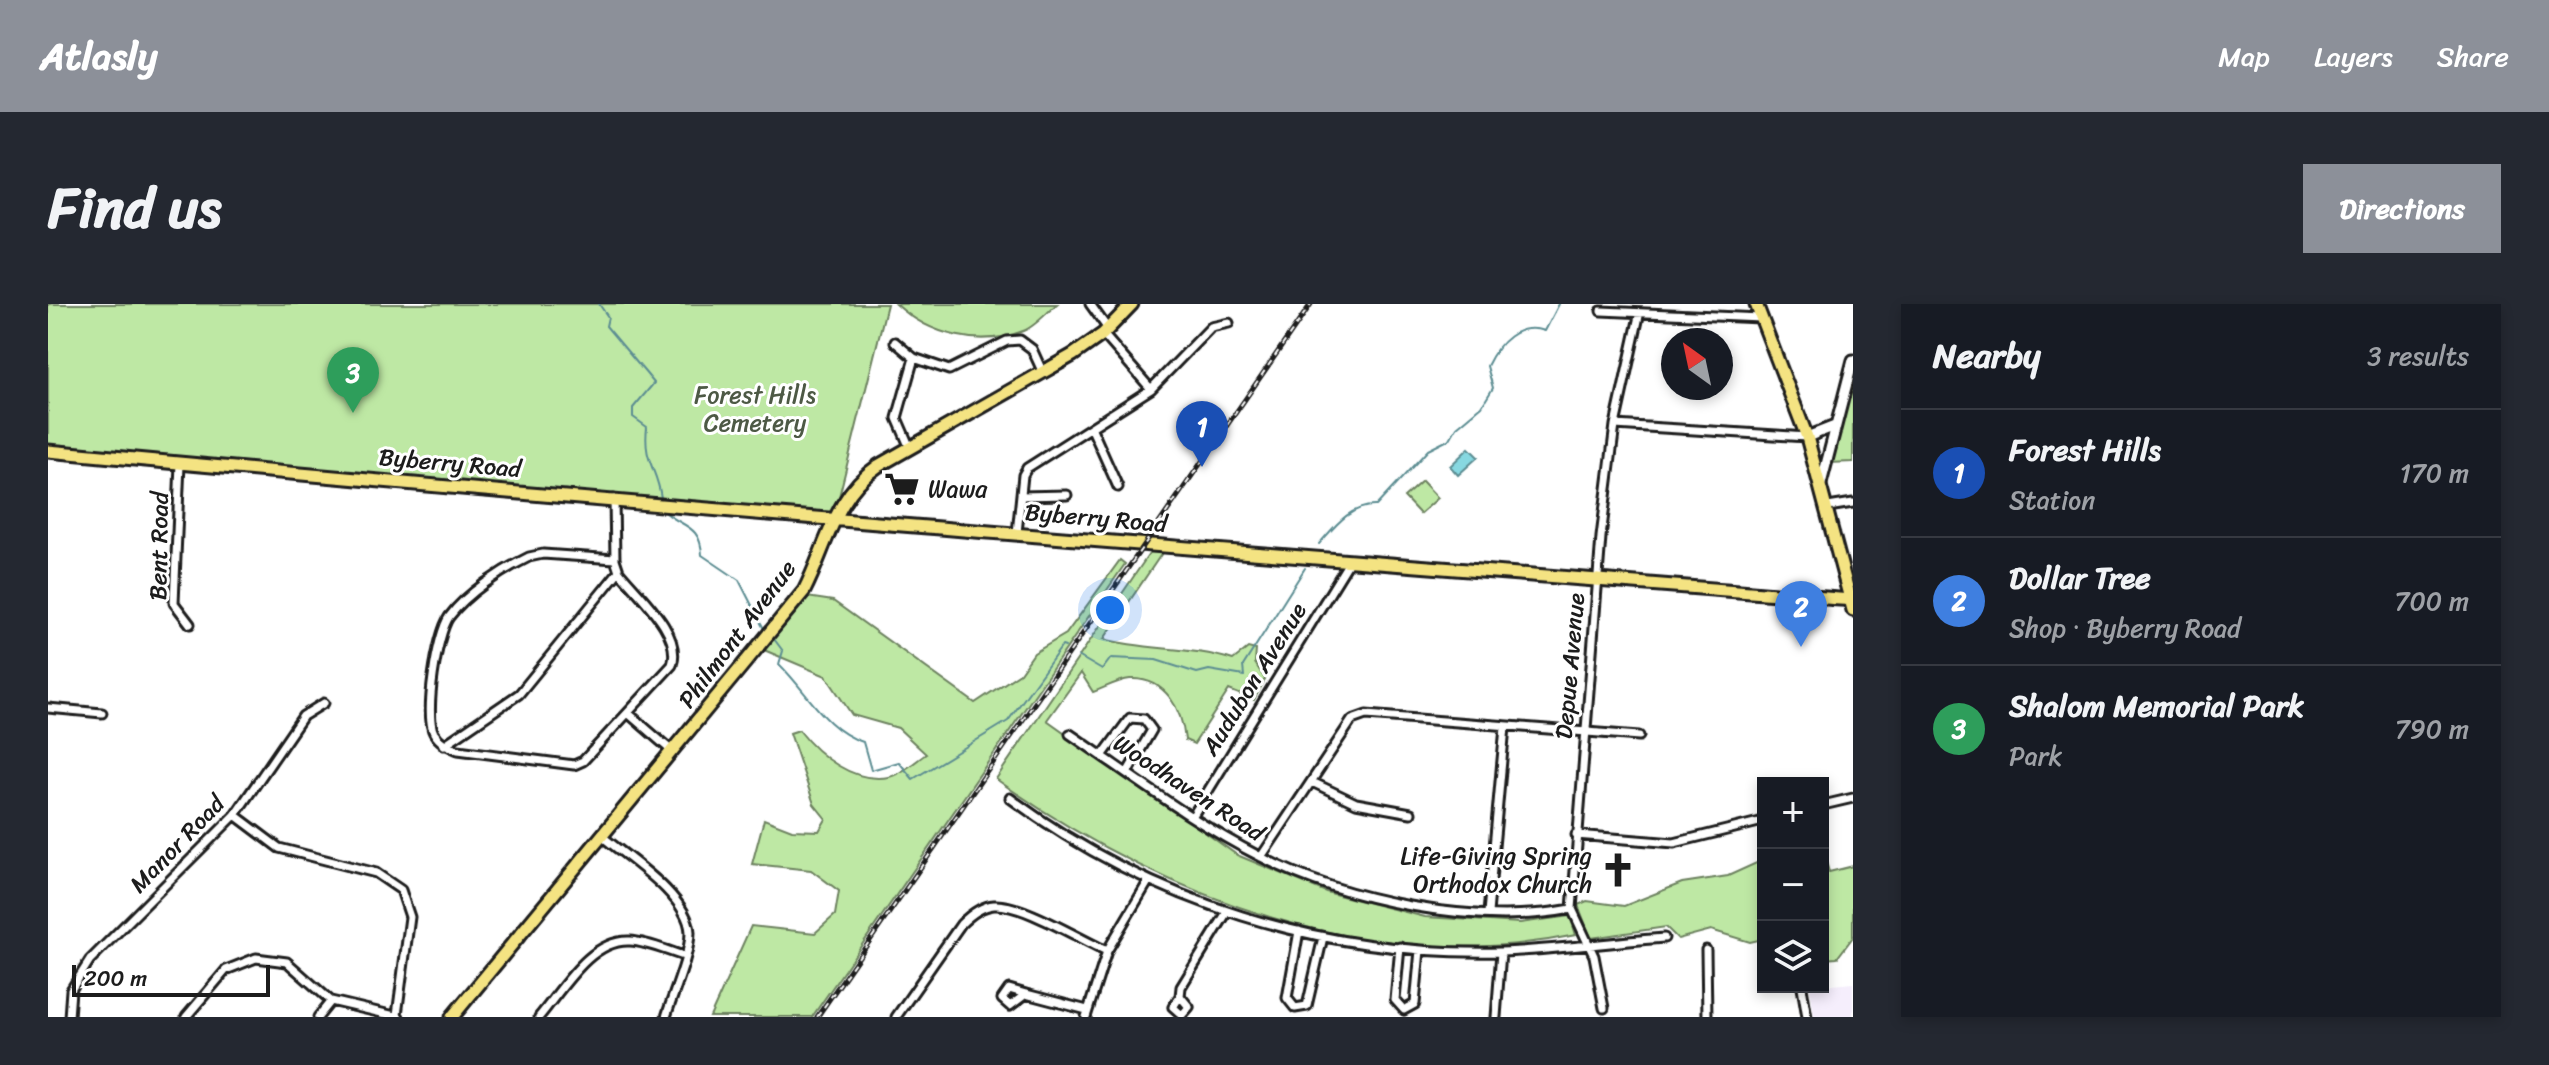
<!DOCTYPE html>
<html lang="en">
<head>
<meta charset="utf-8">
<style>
  :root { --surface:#171b24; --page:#242831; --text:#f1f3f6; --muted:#9ea1a6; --line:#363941; --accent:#8c9099 }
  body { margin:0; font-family:Sriracha,sans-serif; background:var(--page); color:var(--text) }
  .controls { position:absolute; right:24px; bottom:24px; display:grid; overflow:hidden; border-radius:0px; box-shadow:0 4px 12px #0003 }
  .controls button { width:72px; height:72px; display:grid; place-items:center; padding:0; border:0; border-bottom:2px solid var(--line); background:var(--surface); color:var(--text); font:40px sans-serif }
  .compass { position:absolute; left:1613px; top:24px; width:72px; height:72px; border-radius:50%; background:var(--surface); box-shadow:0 4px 12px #0003; rotate:327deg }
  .scale { position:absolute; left:24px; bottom:20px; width:198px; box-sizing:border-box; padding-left:8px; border:4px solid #1c1c1c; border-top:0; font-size:22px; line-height:28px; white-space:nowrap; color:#1c1c1c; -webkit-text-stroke:6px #fff; paint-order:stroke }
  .you { position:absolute; left:1062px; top:306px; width:28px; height:28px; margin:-20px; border:6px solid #fff; border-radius:50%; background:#1a73e8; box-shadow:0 0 0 12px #1a73e833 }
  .badge { display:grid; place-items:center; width:52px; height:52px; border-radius:50%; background:var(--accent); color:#fff; font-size:26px; font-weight:700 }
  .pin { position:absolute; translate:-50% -66px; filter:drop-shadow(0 2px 4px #0008) }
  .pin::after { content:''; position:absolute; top:42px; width:28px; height:24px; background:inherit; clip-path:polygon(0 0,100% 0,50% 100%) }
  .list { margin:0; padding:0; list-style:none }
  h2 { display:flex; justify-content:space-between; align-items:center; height:104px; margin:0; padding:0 32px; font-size:34px }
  h2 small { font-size:26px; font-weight:400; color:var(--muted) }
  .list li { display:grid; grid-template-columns:52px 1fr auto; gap:24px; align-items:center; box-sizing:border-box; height:128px; padding:0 32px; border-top:2px solid var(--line) }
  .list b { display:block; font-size:30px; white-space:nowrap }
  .list p { margin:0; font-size:26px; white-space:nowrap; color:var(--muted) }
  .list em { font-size:26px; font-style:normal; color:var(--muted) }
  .icon { flex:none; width:44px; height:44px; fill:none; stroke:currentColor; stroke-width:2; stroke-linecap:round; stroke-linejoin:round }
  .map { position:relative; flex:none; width:1805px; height:713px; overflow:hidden; border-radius:0px }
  header { display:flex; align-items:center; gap:48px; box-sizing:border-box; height:112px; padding:0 40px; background:var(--accent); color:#fff }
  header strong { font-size:38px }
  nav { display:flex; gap:44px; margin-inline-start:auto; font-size:28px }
  .intro { display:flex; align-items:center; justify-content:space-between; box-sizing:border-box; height:192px; padding:0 48px }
  h1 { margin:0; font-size:56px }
  .button { padding:20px 36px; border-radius:0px; background:var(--accent); color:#fff; font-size:28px; font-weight:700 }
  main { display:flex; gap:48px; padding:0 48px }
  aside { flex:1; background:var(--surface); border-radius:0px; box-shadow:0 4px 12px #0003 }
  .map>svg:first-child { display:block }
  .built { fill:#f5eefc }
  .green { fill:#bee8a4; stroke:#6d8260; stroke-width:2 }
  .water { fill:#87d8e1; stroke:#5c8d92; stroke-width:2 }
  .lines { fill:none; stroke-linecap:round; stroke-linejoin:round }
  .stream { stroke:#5c8d92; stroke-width:2 }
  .minor-casing { stroke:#1c1c1c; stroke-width:13 }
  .tertiary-casing { stroke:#1c1c1c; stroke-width:15 }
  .primary-casing { stroke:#1c1c1c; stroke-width:17 }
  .minor { stroke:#fff; stroke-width:7 }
  .tertiary { stroke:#fff; stroke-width:9 }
  .primary { stroke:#f4e382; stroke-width:11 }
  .rail-casing { stroke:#1c1c1c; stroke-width:5 }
  .rail { stroke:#fff; stroke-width:2; stroke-dasharray:6; stroke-linecap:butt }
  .labels { text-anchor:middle; stroke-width:6; stroke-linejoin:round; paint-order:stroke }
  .park-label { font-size:24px; fill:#4d5945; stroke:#fff }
  .street-label { font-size:24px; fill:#1c1c1c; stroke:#fff }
  .poi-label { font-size:24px; fill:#1c1c1c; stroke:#fff; text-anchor:start }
</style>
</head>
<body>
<header>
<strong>Atlasly</strong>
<nav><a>Map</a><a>Layers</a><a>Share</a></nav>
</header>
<div class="intro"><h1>Find us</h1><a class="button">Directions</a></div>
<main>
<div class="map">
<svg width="1805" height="713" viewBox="0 0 1805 713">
  <rect width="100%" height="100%" fill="#fff"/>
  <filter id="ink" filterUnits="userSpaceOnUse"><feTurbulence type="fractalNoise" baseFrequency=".0125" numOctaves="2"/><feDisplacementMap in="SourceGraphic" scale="16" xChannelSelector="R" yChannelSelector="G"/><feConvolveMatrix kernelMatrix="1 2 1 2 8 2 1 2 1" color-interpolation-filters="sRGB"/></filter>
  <g filter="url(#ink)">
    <path class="built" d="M 1805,679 L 1805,713 L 1766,713 L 1762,683 Z"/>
    <path class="green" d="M 0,0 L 839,0 L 785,217 L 0,147 Z
      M 848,0 L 1009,0 C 999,8 987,23 975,27 C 932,44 881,31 848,0 Z
      M 1805,59 L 1805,158 L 1781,159 Z
      M 1374,177 L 1390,194 L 1372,210 L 1356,193 Z
      M 1103,247 L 1114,249 L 1056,335 C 1099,347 1143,342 1185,356 L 1200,344 L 1208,346 L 1207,359 L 1217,375 L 1206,396 L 1181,386 L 1146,440 L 1137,436 C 1134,406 1118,373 1082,375 C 1071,376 1056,384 1045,388 L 1033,369 L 999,416 L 1189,551 L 1278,588 L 1377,613 L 1472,619 L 1522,612 L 1528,631 C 1323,674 1114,593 948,475 Z
      M 1072,256 L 1077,260 L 764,713 L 662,713 L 703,622 L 767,629 L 787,611 L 791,587 L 763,566 L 704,560 L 716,515 L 744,526 L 771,527 L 778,515 L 766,500 L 742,429 L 751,426 C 770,451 806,480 841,473 C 853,471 869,456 878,450 L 850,424 L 804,411 L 778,372 L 716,346 L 759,293 L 785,297 L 927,399 L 972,369 L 986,349 L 1018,330 Z
      M 1775,547 L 1781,568 L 1805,562 L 1805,633 L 1789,654 L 1775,655 Z
      M 1715,556 L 1715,635 L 1702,638 L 1663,626 L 1630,635 L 1618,623 L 1543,634 L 1530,601 L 1539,597 L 1576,602 L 1634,579 L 1680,572 Z"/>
    <path class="water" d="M 1421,144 L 1430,153 L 1410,171 L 1402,162 Z"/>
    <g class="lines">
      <path class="stream" d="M 551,0 L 560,13 L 558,22 L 606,79 L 585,104 L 585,113 L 599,123 C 595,159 609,163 613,194
        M 615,206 C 631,223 653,219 654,251 L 691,276 L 716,325
        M 1271,240 C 1287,222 1302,201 1328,202 L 1380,146 L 1402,135 L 1409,123 L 1434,102 L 1445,84 L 1439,62 C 1450,39 1469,18 1497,27 L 1511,0
        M 726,335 L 735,347 L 731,360 C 759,387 777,426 815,438 L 823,466 L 851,458 L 865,475 L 960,417 L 1014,342 L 1017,343
        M 1030,352 L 1054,366 L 1063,354 L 1108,356 L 1149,369 L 1161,366 L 1196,372 L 1195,362 L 1257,264"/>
      <g class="minor-casing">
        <path id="minor" d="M 1042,0 L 1060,25
          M 1553,7 L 1713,14
          M 1055,30 L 1103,85
          M 847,38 L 866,54 L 901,66 L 959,37 L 972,36 L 984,45 L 995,69
          M 1567,121 L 1759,133
          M 1044,125 L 1070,183
          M 862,144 L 849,114 L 866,54
          M 132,160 L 126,299 L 142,320
          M 973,192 L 1019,191
          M 566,195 L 567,255 L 571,267 C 590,291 635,329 624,361 L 535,457 L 526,461 L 410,446 C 400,442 392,439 386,429 C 376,411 389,330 401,313 C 419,289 454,266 481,253 L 495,250 L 567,255
          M 1780,203 L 1805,199
          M 969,229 L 975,171 L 979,164 L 1103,85 L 1163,23 L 1181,19
          M 0,404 L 54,409
          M 580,409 L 625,448
          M 1022,430 C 1084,472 1144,518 1211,552 C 1297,597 1427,623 1524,605
          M 396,441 L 471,390 L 571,267
          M 1054,452 L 1082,414 L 1096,415 L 1104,426 L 1079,469
          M 1264,478 L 1308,499 L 1363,509
          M 962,494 C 1105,599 1274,652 1452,648 C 1507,646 1562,638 1616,634
          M 1775,501 L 1805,494
          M 187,511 L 231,544 L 328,569 L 353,586 L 362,613 L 349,711
          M 1144,513 L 1301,258
          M 1528,531 L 1626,539 L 1715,517
          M 555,533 C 581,555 640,592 642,628 C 642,651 625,690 618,713
          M 1213,553 L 1304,416 L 1318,411 L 1591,432
          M 1440,609 L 1457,423
          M 1251,627 L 1239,694 L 1247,704 L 1259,702 L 1275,633
          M 1352,643 L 1347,696 L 1356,706 L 1367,700 L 1372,646
          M 1658,646 L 1659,713
          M 1754,683 L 1759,713
          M 978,690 L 961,685 L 954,695 L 962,702 L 978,690 L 1039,706
          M 1132,692 L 1125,703 L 1134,711 L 1141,703 L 1132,692 L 1133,683 L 1179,608
          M 1556,704 L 1546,652 L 1524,605 L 1553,233 L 1567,121 L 1591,12
          M 21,713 L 23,686 L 42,656 L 187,511 L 255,412 L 276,399
          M 138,713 L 178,666 L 208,654 L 239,658 L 283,697 L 351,713
          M 270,713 L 283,697
          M 491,713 C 514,686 542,635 582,637 C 600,638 619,647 636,652
          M 848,713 L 913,620 C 922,611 933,602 946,601 C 974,599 1031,635 1059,647
          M 1038,713 L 1059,647 L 1100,578
          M 1448,713 L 1453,648"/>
      </g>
      <g class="tertiary-casing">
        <path id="tertiary" d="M 1759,133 L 1787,122
          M 1773,180 L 1805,56"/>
      </g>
      <g class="primary-casing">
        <path id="primary" d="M 1708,0 L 1759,133 L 1805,306
          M 0,147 C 601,203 1203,249 1805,296
          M 404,713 L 756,287 C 779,242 786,192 830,162 L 1025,51 L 1055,30 L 1084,0"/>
      </g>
      <use href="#minor" class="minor"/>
      <use href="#tertiary" class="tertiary"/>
      <use href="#primary" class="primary"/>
      <g class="rail-casing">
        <path id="rail" d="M 769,713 L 1263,0"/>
      </g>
      <use href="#rail" class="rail"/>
    </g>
  </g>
  <defs>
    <g id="supermarket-bare" transform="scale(2.76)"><path d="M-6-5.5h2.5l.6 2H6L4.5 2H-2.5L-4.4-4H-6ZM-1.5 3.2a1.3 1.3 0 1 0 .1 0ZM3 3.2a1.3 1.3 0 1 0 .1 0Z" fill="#1c1c1c" stroke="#fff" stroke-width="2.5" paint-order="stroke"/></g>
    <g id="church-bare" transform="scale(2.76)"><path d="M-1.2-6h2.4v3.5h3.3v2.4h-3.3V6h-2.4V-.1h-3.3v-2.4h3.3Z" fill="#1c1c1c" stroke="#fff" stroke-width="2.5" paint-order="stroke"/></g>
  </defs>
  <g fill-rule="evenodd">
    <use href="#supermarket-bare" x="854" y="185"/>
    <use href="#church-bare" x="1570" y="566"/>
  </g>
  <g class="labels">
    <g class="park-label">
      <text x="707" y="99">Forest Hills<tspan x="707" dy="28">Cemetery</tspan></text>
    </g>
    <g class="street-label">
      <text transform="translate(402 159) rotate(5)" y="8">Byberry Road</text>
      <text transform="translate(1048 214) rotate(5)" y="8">Byberry Road</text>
      <text transform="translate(111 242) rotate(-89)" y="8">Bent Road</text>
      <text transform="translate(689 330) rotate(-53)" y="8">Philmont Avenue</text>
      <text transform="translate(1522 362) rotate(-85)" y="8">Depue Avenue</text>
      <text transform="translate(1206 375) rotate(-58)" y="8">Audubon Avenue</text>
      <text transform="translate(1141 484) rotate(33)" y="8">Woodhaven Road</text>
      <text transform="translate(129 540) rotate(-46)" y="8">Manor Road</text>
    </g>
    <g class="poi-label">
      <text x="880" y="193">Wawa</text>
      <text x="1544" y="560" text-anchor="end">Life-Giving Spring<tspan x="1544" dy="28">Orthodox Church</tspan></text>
    </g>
  </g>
</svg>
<div class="controls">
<button>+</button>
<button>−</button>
<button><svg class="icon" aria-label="layers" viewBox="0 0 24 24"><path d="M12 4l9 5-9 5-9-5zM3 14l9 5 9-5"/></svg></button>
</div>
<svg class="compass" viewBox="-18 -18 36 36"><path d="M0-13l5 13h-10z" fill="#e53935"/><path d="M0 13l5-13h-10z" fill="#9ea1a6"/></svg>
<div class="scale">200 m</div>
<div class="you"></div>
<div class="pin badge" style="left:1154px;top:163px;background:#1a4fb4">1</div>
<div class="pin badge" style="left:1753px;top:343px;background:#3f7fe0">2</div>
<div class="pin badge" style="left:305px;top:109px;background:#2e9e5b">3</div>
</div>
<aside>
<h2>Nearby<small>3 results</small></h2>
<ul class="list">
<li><span class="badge" style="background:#1a4fb4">1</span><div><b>Forest Hills</b><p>Station</p></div><em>170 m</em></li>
<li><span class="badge" style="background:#3f7fe0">2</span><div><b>Dollar Tree</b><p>Shop · Byberry Road</p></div><em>700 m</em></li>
<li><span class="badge" style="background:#2e9e5b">3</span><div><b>Shalom Memorial Park</b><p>Park</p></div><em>790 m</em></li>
</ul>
</aside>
</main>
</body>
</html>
